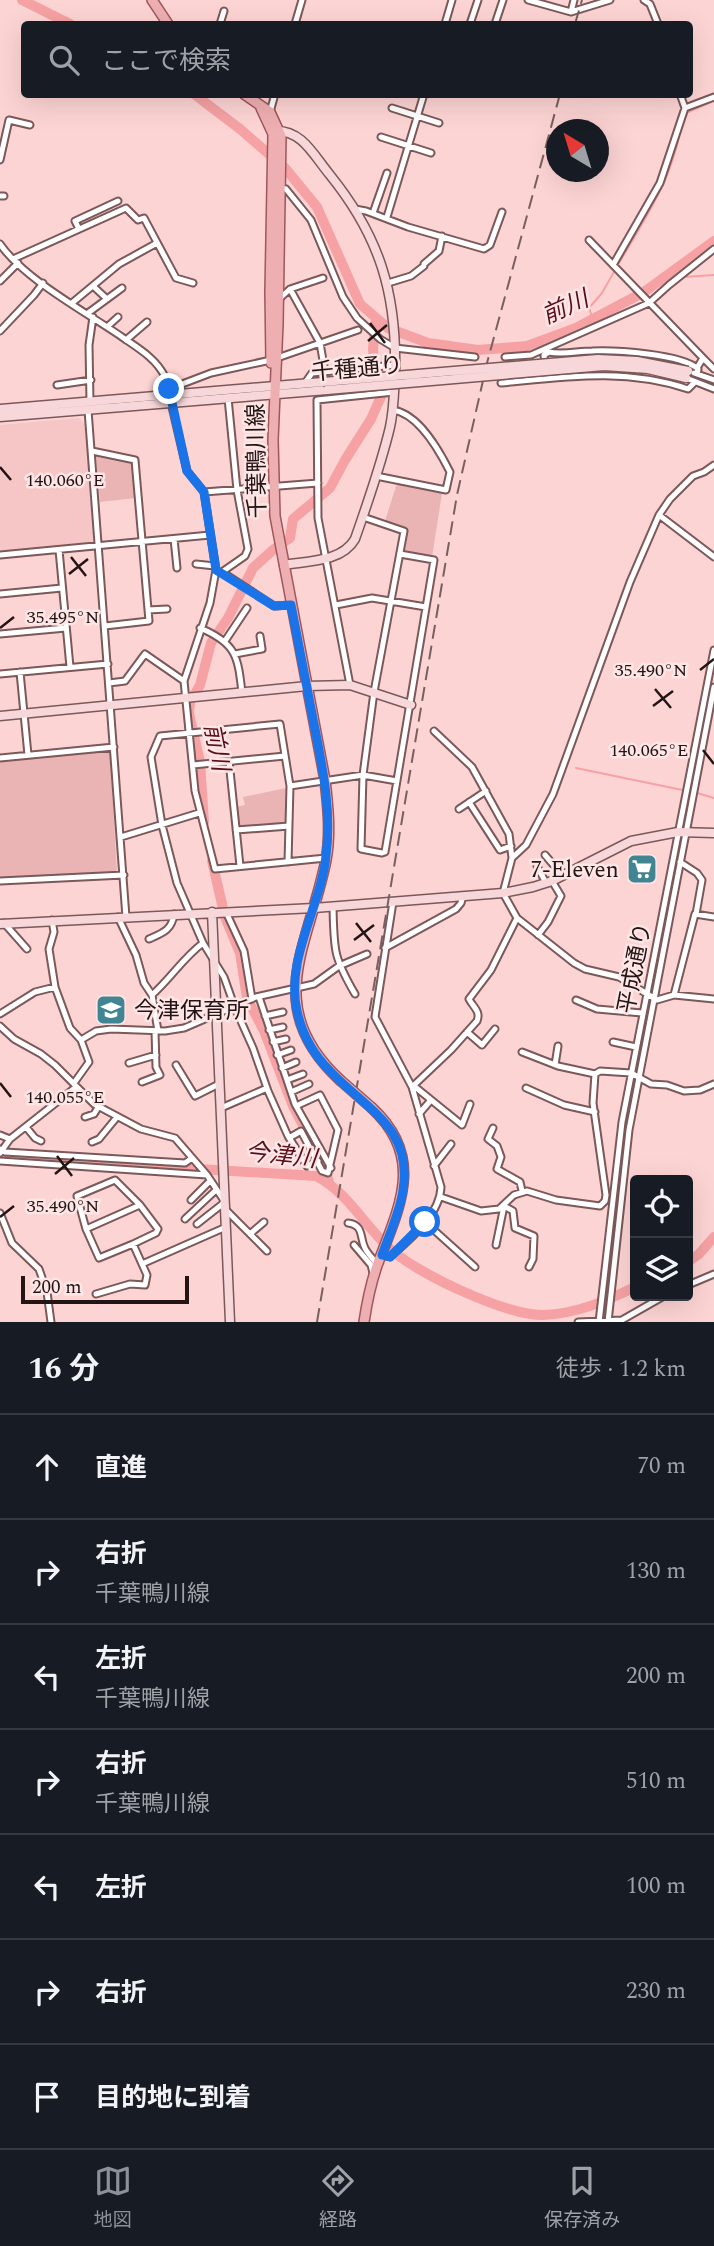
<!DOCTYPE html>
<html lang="ja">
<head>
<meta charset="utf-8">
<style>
  :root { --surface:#171b24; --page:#242831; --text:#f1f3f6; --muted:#9ea1a6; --line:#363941; --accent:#8c9099 }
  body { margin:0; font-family:Spectral,"Noto Sans JP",serif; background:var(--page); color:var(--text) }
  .controls { position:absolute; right:21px; bottom:21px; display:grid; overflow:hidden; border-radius:7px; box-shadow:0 7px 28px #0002 }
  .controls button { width:63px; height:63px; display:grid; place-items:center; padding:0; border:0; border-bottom:2px solid var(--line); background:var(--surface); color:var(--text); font:35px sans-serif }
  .compass { position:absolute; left:546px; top:119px; width:63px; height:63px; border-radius:50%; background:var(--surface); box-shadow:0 7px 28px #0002; rotate:322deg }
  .scale { position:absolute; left:21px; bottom:18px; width:168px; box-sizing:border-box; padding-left:7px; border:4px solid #231515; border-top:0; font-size:19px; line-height:24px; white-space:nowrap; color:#231515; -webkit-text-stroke:5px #ffe6e6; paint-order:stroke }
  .stop { position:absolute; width:21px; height:21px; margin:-16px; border:5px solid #1a73e8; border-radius:50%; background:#fff }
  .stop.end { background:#1a73e8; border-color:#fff; box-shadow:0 2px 7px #0008 }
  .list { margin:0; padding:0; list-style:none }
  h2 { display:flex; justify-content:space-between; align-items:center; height:91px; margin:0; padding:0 28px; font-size:30px }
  h2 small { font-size:23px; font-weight:400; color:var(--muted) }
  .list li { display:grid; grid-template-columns:46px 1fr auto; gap:21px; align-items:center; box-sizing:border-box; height:105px; padding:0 28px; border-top:2px solid var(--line) }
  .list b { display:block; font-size:26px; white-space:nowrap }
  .list p { margin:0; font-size:23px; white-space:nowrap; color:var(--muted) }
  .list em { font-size:23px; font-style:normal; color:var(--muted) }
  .icon { flex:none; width:38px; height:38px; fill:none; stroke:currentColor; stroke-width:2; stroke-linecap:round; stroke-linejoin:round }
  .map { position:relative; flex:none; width:714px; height:1322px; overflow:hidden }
  .search { position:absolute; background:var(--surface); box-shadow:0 7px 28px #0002; left:21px; right:21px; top:21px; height:77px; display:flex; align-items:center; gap:18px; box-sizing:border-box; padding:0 24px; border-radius:7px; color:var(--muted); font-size:26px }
  .sheet { height:826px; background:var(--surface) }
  nav { display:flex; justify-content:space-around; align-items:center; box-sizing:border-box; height:98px; border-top:2px solid var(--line); background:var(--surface); font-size:19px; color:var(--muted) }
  nav a { display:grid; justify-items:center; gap:4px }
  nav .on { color:var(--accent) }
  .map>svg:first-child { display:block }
  .built { fill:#f6c5c5 }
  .green { fill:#eab3b4 }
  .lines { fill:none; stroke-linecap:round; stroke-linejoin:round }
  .stream { stroke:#f6a2a4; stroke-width:2 }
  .river { stroke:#f6a2a4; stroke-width:10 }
  .street-casing { stroke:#7b5859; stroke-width:9 }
  .secondary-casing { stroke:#7b5859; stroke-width:11 }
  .primary-casing { stroke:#a0565a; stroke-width:12 }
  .street { stroke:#fff; stroke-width:5 }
  .secondary { stroke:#f7d7d9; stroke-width:8 }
  .primary { stroke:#eeafb2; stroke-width:9 }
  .rail { stroke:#796060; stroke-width:2; stroke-dasharray:14 7; stroke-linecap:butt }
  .secondary-bridge-casing { stroke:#7b5859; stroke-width:11; stroke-linecap:butt }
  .primary-bridge-casing { stroke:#a0565a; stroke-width:12; stroke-linecap:butt }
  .secondary-bridge { stroke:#f7d7d9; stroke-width:8 }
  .primary-bridge { stroke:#eeafb2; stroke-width:9 }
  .route { stroke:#1a73e8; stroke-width:9 }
  .ticks { fill:none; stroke:#231515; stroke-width:2.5 }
  .labels { text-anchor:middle; stroke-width:5; stroke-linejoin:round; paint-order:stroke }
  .street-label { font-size:23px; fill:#231515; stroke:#ffe6e6 }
  .poi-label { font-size:23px; fill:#231515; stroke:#ffe6e6; text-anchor:end }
  .water-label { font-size:24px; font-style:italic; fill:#59101b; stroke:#ffe6e6 }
  .ticks-label { font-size:18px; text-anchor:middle; fill:#231515; stroke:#ffe6e6; stroke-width:5; stroke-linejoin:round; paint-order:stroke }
</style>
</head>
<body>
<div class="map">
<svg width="714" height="1322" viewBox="0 0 714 1322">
  <rect width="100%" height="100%" fill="#fdd4d4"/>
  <path class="built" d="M 79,418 L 85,424 L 94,542 L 92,544 L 0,551 L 0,425 Z"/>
  <path class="green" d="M 99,455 L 132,461 L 136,498 L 100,502 L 96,456 Z
    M 397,483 L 442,493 L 432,557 L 404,552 L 406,528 L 385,521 Z
    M 108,750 L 110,751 L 117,873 L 0,879 L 0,761 Z
    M 286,788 L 285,823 L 240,828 L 238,826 L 236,807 L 245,805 L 243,797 Z"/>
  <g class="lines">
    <path class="stream" d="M 686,113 L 714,101
      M 618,265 C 642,223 672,180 680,131
      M 684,277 L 714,275
      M 664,279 L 675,278
      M 593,319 L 589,308 L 602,293 L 615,270
      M 576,768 L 692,792
      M 697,793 L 714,798"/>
    <path class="river" d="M 22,0 L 70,24
      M 194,94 L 240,129 L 285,168 L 317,207 L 360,304 L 388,328 L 428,343 L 478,350 L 527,346 L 576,328 L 644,292 L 714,241
      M 204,822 L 200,762 L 189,713 L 190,702 L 200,685 L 211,643 L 228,618 L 253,568 L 274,549 L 290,538 L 293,519 L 330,488 L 345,460 L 371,419 L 379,401 L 382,395 L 375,377 L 373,349 L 376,319
      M 212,861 L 225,917 L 240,953 L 247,998 L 264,1031 L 293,1106 L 325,1167 L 329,1182
      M 0,1157 L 316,1176 C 346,1191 363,1223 388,1247 C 415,1273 505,1315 543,1315 C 576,1314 606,1301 635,1287
      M 688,1262 L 699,1254 L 714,1237"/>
    <g class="street-casing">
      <path id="street" d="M 528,0 L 571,12 L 610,0
        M 644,0 L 650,4 L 658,24
        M 571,12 L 574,0
        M 220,24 L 224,11
        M 295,24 L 302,0
        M 445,24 L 452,0
        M 470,24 L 478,0
        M 495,24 L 503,0
        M 680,94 L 685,108
        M 392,108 L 439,123
        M 270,112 L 275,94
        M 381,137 L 431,153
        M 0,160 L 9,120 L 30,125
        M 281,188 L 286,189 L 311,220 L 343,297 L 357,318 L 380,339 L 395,348 L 475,357
        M 0,196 L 4,196
        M 355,209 L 366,211 L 408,227 L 484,249 L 490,245 L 502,212
        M 373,213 L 387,173
        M 387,217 L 424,94
        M 79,229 L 75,221 L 118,201
        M 589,240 L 703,358 L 697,368
        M 0,244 C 24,279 86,312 122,337 C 138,348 157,359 165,377 L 187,471 L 204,492 L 216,570 L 210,603 L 184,681 L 195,791 L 215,869 L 326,858
        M 13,259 L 126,208 L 138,220 L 144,218 L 176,278 L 193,283
        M 613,265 L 660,183 L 685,108 L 714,97
        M 0,281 L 18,263
        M 388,283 L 411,276 L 424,266 L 424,264 L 439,251 L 442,236
        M 93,286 L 107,299
        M 290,289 L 320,343 L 325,372
        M 279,299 L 290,289 L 323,278
        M 72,303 L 119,264 L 157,243
        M 88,313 L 122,288
        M 107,327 L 118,317
        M 0,331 L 34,295 L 43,283
        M 126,340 L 147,322
        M 505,357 L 531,355 L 649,303 L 669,285 L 714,249
        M 277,358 L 358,330
        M 703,358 L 714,369
        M 545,365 L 544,355 L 549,352 C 562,355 578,351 592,351 C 615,350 682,354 698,369 L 697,374
        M 694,373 L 714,380
        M 686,378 L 714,389
        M 305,383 L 312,373 L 395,365
        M 501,383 C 566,377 625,368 688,389 L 695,382
        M 57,385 L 91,380
        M 169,389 L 211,373 L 271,360
        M 90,402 L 89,345 L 93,317
        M 88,410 L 126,917
        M 92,451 L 135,460 L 149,621 L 105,626
        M 376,476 L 446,490 L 450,472 C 439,450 419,414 393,410
        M 204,492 L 318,483
        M 659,515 L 714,557
        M 363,517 L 404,531 L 374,692 L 363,775 L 361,849 L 382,853 L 385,852 L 434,560 L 400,554
        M 174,539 L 177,568
        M 59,550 L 70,667
        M 0,555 L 210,535
        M 196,564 L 215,566
        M 222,572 L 245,556 L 248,549 L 237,490 L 228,398
        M 222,572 L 274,606 L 291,605
        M 0,594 L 62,588
        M 336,605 L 372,598 L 426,607
        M 148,610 L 167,609
        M 200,628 C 236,643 238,656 242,693
        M 0,634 L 66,628
        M 225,641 L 247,608
        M 235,654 L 262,649 L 260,636
        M 20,672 L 28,755
        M 0,674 L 108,664
        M 109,683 L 125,681 L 145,654 L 184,681
        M 350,685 L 318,518 L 317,400 L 394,392
        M 434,731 L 472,767 L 509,834 L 512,858 L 503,893 L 517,918 L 574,963 L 585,969 L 619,977 L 657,1000 L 674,995 L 714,999
        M 0,758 L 114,747
        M 229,761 L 240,866
        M 193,765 L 285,756
        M 290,786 L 363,775 L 397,781
        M 469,802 L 500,850 L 511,846
        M 459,809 L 486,791
        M 236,830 L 289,826
        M 121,837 L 199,813
        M 545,855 L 563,876
        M 512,858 L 526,845 L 553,794 L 630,582 L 659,515 L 670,499 L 693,476 L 704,472 L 714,465
        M 288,862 L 290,786 L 280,724 L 160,736 L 151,757 L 162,825 L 177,883 L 203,943 L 224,977 L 235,1008 L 253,1048 L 268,1091 L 288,1136 L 307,1166 L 318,1161
        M 680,862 L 697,873 L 702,880 L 696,914
        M 537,866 L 546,883
        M 0,881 L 124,875
        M 333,906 C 334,950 333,956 355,994
        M 226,912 L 244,951 L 252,999
        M 118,917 L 136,955 L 144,983 L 152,995 L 158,1031
        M 52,920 L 54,932 L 49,949 L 55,987
        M 4,923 L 27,949
        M 538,935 L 548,922 L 561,896 L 552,881
        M 149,939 C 163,933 172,930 174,914
        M 385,948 L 456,909 L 461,903 L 463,896
        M 152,995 C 171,978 183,958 203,943
        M 674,995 L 695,914 L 714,917
        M 259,997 L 295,1104 L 331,1168
        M 576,1000 L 597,1009 L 642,1013
        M 0,1014 L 35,992 L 55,987 L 70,1028 L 81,1040 L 89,1062 L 74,1083
        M 265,1016 L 283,1012
        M 0,1026 L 14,1039 L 41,1054 L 55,1065 L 94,1104 L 141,1129 L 175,1138 L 207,1175 L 225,1202 L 197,1224
        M 269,1030 L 283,1027
        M 467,1032 L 482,1045 L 495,1029
        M 81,1040 L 96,1031 L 111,1029 L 165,1031 L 184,1028 L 256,997 L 314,984 L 339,966 L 367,954
        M 273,1042 L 286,1039
        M 613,1042 L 636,1047
        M 522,1052 L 558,1066 L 595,1074
        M 277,1055 L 291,1050
        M 129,1063 L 156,1055
        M 176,1065 L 195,1096 L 219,1084
        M 555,1065 L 558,1046
        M 282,1068 L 296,1062
        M 287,1080 L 303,1074
        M 142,1082 L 160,1075 L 156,1067 L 155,1031
        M 414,1086 L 462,1125 L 470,1104
        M 412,1087 L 451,1050 L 477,1021 C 481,1011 473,1007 469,999 L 491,970 L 517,918
        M 526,1088 L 564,1105 L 595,1112
        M 291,1092 L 309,1084
        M 221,1108 L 267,1088
        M 419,1114 L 431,1100
        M 85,1117 L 94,1114 L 99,1106
        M 26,1127 L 35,1138 L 41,1141
        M 493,1128 L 488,1139 L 497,1146 L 501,1157 L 497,1169 L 520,1182 L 522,1191
        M 0,1135 L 10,1139
        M 289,1138 L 301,1131 L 322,1171 L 328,1173 L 338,1130 L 320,1095 L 296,1106
        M 92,1142 L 99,1139 L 117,1117
        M 0,1149 L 5,1152 L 185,1163 L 192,1158
        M 0,1153 L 10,1139 L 76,1087
        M 0,1161 L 207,1175
        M 434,1166 L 451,1144
        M 441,1197 L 481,1211 L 499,1209 L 514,1195 L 527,1191 L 556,1200 L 600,1206 L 605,1201 L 606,1195 L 593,1103 L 595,1074 L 600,1071 L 631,1073 L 651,1084 L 667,1085 L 684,1091 L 700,1090 L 714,1084
        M 191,1200 L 210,1181
        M 225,1209 L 267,1251
        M 0,1213 L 12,1243 L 39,1269 L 47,1292 L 51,1322
        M 185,1219 L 216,1190
        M 425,1222 L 475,1267
        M 348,1223 C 365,1225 359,1239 366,1250 C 369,1255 374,1260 378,1265
        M 86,1229 L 140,1205
        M 250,1234 L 264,1222
        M 354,1245 L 371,1265 L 373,1273
        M 496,1245 L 504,1206 L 513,1211 L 515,1228 L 534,1236 L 533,1259 L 529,1267
        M 382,1255 L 390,1257 C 410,1239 440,1215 441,1187 L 412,1087 L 375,1017 L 393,902
        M 142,1264 L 226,1227
        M 688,1285 L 714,1274
        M 96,1294 L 130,1284 L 145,1285 L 147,1275 L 133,1244 L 99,1258 L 86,1229 L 77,1196 L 115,1180 L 140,1205 L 158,1229 L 156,1233 L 133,1244
        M 578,1322 L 622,1320 L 664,1296
        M 599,1322 L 622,1122 L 714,650
        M 608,1322 L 629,1130 L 714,687"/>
    </g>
    <g class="secondary-casing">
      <path id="secondary" d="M 274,131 C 302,129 314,156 330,175 C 380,237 397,294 395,373 C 394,391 394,409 390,427 C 381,465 368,502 355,539 C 342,562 308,561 284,565
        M 0,409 L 323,382
        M 0,417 L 327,390
        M 0,716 L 307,686 L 350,685 L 411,705
        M 212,912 L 230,1322
        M 0,924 L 314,908 L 503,893 L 533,887 L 552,881 L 631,841 L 678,832 L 714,833"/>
    </g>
    <g class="primary-casing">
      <path id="primary" d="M 152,0 L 168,24
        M 244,94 L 270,112 L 281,136 L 278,324 L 273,440 L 275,516 L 325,780 C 328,806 331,834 326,860 C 309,946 261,1007 340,1080
        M 261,108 L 273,134 L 270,292 L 271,363
        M 364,1322 C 367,1302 371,1282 378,1263 C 400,1206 425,1157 372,1108"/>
    </g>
    <use href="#street" class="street"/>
    <use href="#secondary" class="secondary"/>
    <use href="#primary" class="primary"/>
    <path class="rail" d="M 575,24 L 582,0
      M 317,1322 L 457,495 L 487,363 L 560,94"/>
    <g class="secondary-bridge-casing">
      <path id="secondary-bridge" d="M 323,382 L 598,359 L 637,361 L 688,371
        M 327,390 L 604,366 L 648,369 L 686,378"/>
    </g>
    <g class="primary-bridge-casing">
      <path id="primary-bridge" d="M 340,1080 L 372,1108"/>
    </g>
    <use href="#secondary-bridge" class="secondary-bridge"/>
    <use href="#primary-bridge" class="primary-bridge"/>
  </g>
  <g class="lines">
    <path class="route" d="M 169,389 L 187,471 L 204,492 L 216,570 L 274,606 L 291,605 C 298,643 306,681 313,719 C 322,765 332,809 326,856 C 321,906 285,959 297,1011 C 302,1034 313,1054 330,1071 C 366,1109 413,1128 403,1190 C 400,1212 389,1235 382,1255 L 390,1257 L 425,1222"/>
  </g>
  <path class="ticks" d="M 370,323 L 385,343M 368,341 L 387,325M 0,467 L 11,480M 71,557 L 86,576M 69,574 L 88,559M 0,628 L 14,617M 700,670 L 714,659M 655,689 L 671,708M 653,706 L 673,691M 703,750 L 714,764M 356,923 L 371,942M 354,940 L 374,925M 0,1083 L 11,1097M 57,1156 L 72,1176M 55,1174 L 74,1158M 0,1217 L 14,1206"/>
  <defs>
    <g id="supermarket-square" transform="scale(1.575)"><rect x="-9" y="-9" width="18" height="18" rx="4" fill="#418593" stroke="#ffe6e6"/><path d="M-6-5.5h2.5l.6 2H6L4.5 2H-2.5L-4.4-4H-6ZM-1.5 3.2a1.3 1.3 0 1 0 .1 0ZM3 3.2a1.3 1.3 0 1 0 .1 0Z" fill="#fff"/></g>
    <g id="school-square" transform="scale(1.575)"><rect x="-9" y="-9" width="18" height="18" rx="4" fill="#418593" stroke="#ffe6e6"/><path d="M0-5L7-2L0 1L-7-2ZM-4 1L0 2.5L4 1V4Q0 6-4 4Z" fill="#fff"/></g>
  </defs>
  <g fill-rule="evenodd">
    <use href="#supermarket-square" x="642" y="869"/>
    <use href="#school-square" x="111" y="1010"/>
  </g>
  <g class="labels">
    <g class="street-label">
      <text transform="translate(357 368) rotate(-5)" y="8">千種通り</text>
      <text transform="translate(256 461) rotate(-91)" y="8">千葉鴨川線</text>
      <text transform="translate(634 968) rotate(-79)" y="8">平成通り</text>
    </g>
    <g class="poi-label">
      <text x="619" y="877">7-Eleven</text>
      <text x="134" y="1018" text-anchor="start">今津保育所</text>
    </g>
    <g class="water-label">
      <text transform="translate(565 307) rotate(-24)" y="8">前川</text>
      <text transform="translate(217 747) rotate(79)" y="8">前川</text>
      <text transform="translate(281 1155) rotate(6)" y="8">今津川</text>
    </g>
  </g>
  <g class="ticks-label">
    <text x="65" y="486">140.060°E</text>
    <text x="63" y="623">35.495°N</text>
    <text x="651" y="676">35.490°N</text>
    <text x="649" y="756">140.065°E</text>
    <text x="65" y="1103">140.055°E</text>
    <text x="63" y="1212">35.490°N</text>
  </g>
</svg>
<div class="controls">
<button><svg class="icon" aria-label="locate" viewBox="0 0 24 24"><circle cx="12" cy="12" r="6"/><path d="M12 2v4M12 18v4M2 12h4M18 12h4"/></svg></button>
<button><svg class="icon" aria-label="layers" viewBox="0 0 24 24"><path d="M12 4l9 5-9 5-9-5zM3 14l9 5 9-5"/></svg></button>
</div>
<svg class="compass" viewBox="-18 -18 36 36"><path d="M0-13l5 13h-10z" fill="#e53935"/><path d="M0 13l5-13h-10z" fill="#9ea1a6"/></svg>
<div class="scale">200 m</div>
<div class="stop" style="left:425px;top:1222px"></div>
<div class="stop end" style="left:169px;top:389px"></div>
<div class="search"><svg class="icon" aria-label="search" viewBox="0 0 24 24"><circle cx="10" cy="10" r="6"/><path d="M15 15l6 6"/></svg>ここで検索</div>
</div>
<section class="sheet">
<h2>16 分<small>徒歩 · 1.2 km</small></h2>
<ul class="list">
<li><svg class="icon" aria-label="ahead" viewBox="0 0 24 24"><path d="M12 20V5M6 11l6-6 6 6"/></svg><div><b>直進</b></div><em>70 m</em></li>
<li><svg class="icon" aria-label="right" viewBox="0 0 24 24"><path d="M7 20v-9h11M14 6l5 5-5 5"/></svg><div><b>右折</b><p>千葉鴨川線</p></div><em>130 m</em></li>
<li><svg class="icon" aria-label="left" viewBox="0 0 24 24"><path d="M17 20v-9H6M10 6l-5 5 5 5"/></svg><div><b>左折</b><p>千葉鴨川線</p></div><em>200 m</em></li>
<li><svg class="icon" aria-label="right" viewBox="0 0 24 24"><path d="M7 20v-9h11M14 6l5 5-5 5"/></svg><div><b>右折</b><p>千葉鴨川線</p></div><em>510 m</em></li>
<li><svg class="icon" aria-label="left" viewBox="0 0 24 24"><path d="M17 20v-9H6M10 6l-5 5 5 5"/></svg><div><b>左折</b></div><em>100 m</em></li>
<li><svg class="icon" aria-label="right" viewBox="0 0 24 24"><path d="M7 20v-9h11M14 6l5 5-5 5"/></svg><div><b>右折</b></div><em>230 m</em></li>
<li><svg class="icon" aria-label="arrive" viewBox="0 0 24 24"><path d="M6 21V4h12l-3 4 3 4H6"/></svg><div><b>目的地に到着</b></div></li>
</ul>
</section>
<nav>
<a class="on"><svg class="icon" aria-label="map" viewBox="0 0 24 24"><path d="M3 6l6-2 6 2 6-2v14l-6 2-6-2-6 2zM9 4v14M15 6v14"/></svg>地図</a>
<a><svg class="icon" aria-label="directions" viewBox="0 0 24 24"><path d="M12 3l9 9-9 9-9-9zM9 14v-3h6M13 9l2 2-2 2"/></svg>経路</a>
<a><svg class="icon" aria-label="saved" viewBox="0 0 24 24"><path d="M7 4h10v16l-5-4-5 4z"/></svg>保存済み</a>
</nav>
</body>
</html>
